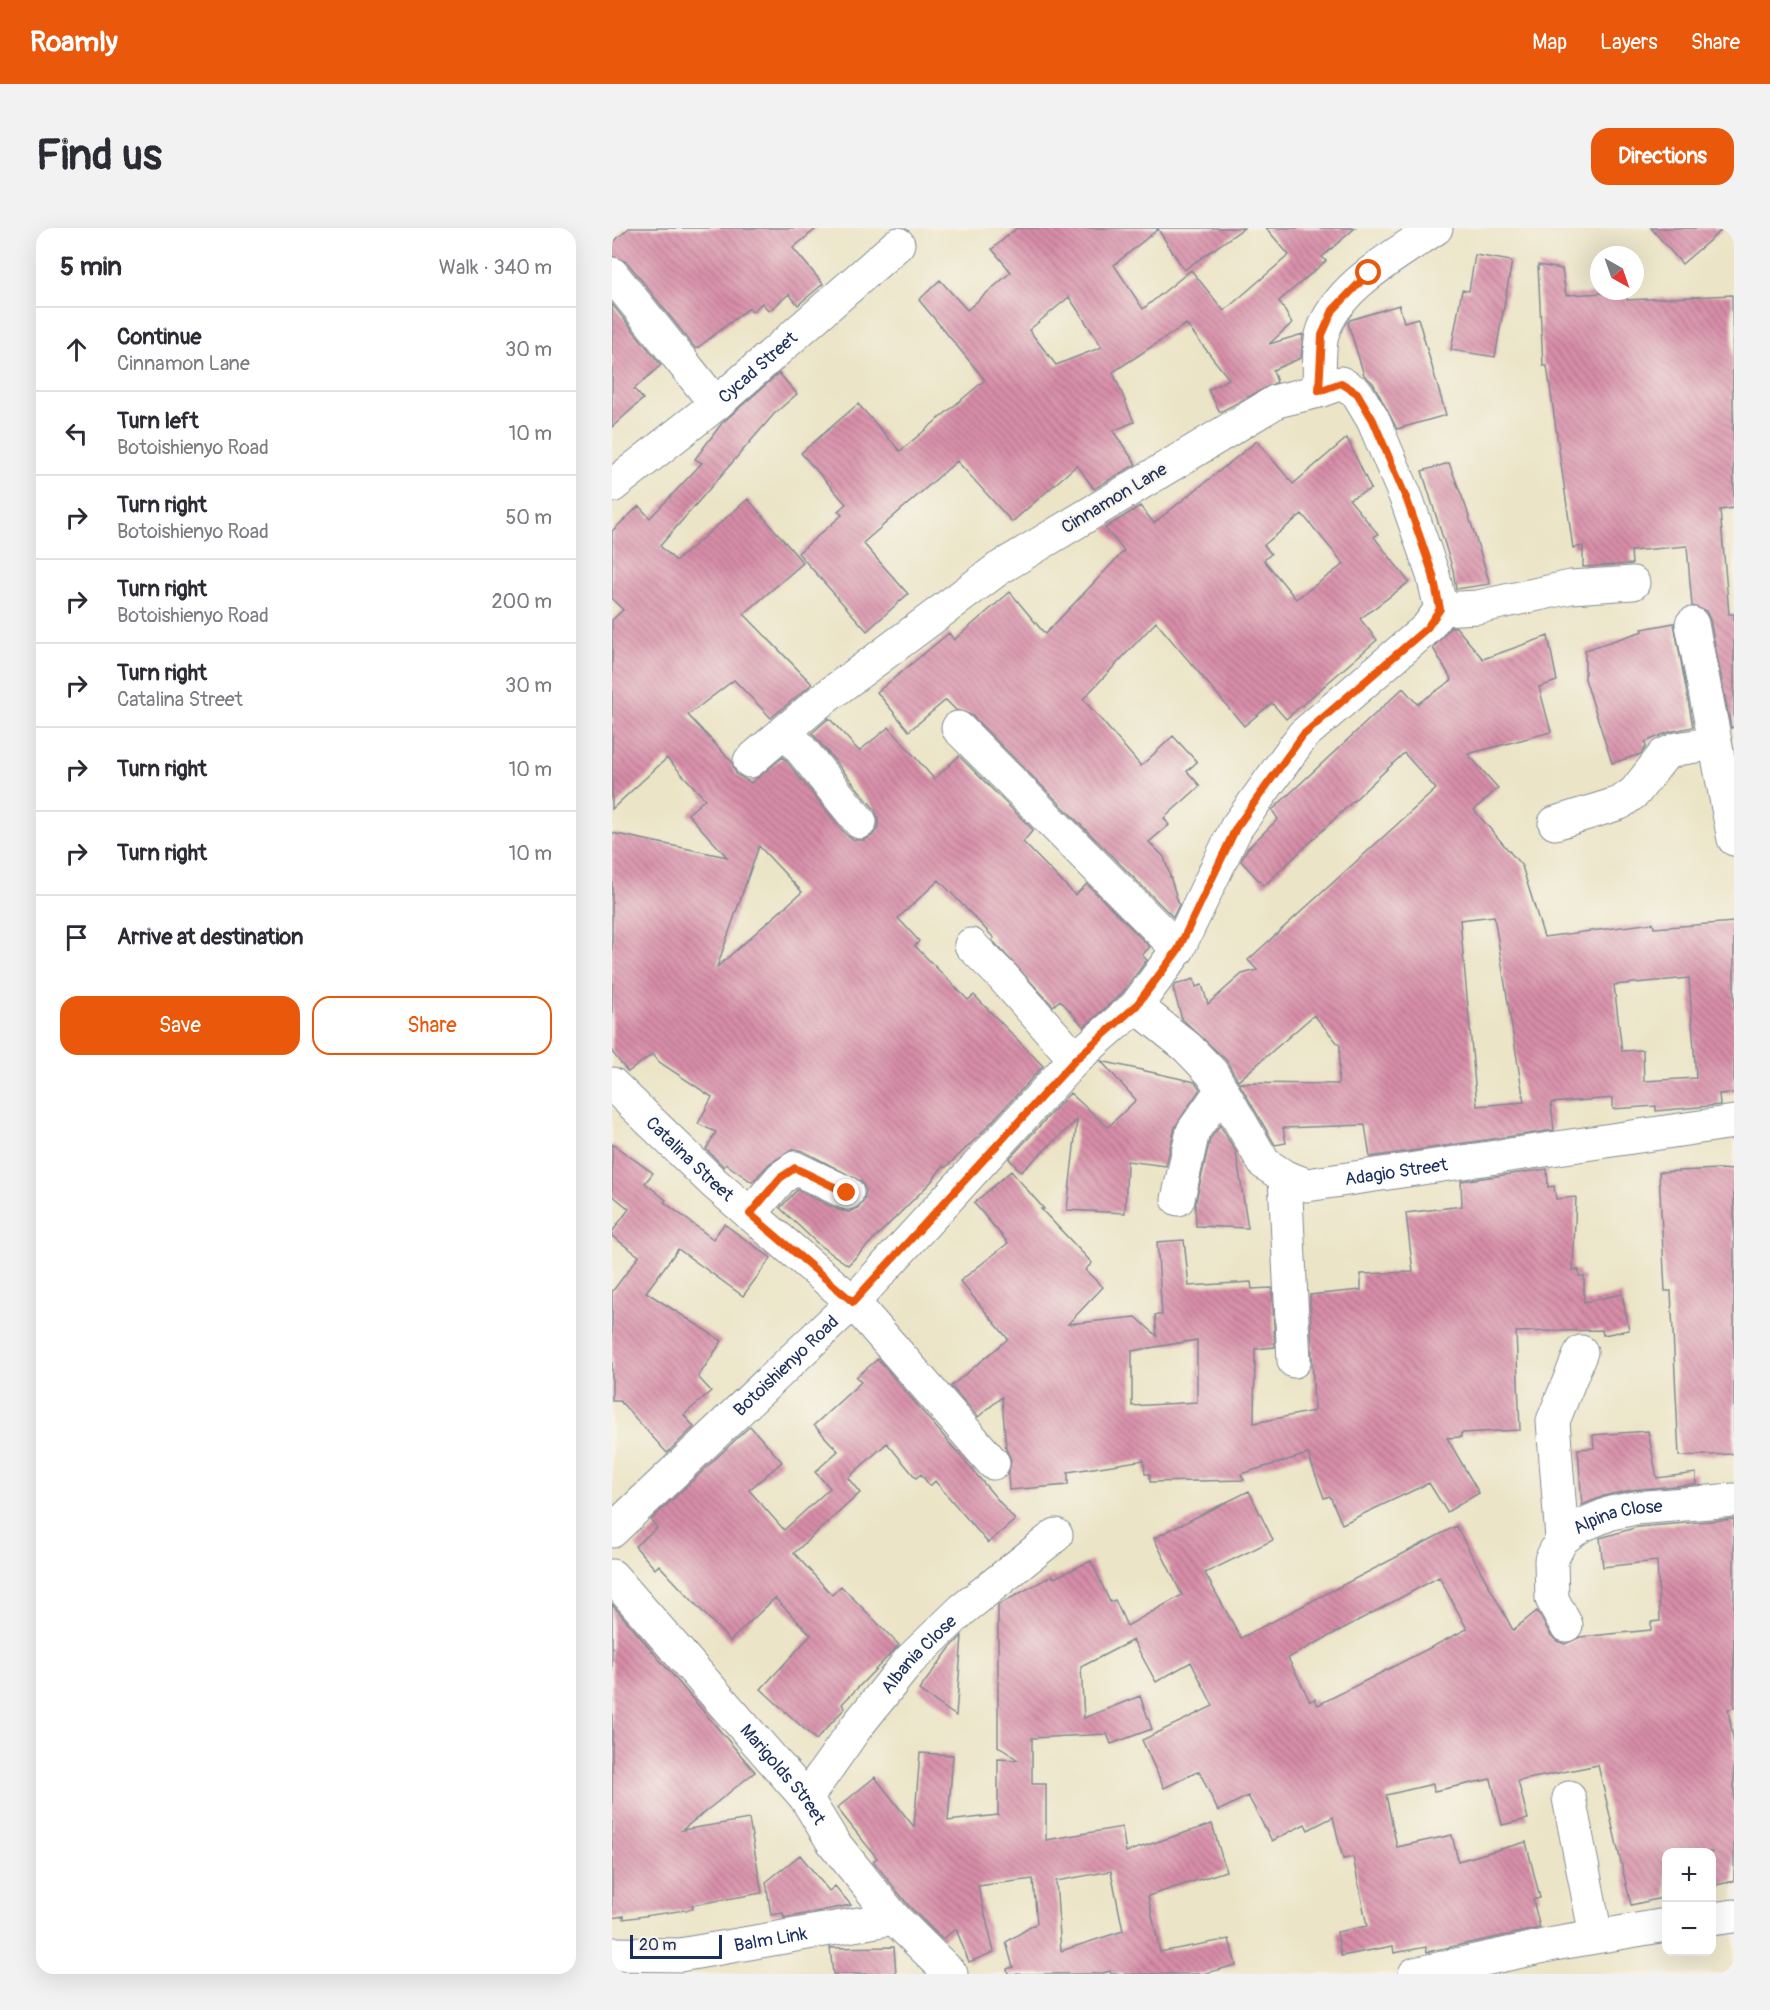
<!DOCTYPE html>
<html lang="en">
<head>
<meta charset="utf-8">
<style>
  :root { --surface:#fff; --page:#f2f2f3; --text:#2b2b33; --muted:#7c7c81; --line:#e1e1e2; --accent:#ea580c }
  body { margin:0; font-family:Pangolin,sans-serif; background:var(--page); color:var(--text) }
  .controls { position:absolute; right:18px; bottom:18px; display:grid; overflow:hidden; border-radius:12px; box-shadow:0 6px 24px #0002 }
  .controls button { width:54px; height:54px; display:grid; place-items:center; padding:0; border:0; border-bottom:2px solid var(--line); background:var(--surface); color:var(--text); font:30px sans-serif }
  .compass { position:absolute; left:978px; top:18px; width:54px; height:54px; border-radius:50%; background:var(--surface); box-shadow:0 6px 24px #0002; rotate:140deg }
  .scale { position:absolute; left:18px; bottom:15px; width:92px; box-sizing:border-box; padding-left:6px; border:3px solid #1b2f5e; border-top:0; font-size:16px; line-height:21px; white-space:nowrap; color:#1b2f5e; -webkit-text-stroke:4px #f7f3e8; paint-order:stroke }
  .stop { position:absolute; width:18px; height:18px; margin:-14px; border:4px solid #ea580c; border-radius:50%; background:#fff }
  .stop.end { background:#ea580c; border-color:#fff; box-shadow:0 2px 6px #0008 }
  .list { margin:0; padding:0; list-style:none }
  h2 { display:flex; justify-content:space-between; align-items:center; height:78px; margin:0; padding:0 24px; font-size:26px }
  h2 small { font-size:20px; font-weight:400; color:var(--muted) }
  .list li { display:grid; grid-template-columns:39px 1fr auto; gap:18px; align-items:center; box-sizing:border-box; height:84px; padding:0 24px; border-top:2px solid var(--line) }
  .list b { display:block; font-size:22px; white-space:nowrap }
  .list p { margin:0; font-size:20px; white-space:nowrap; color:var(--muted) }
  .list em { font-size:20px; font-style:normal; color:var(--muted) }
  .actions { display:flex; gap:12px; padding:18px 24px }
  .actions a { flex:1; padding:14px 0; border:2px solid var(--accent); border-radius:18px; text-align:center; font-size:21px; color:var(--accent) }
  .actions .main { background:var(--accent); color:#fff }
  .icon { flex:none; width:33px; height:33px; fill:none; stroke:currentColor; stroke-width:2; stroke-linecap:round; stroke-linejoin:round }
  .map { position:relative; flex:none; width:1122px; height:1746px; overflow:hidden; border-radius:18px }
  header { display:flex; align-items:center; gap:36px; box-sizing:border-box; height:84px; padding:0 30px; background:var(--accent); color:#fff }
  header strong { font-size:28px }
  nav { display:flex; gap:33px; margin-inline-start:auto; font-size:21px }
  .intro { display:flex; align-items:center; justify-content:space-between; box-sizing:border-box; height:144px; padding:0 36px }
  h1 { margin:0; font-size:42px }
  .button { padding:15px 27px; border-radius:18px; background:var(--accent); color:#fff; font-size:21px; font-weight:700 }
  main { display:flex; gap:36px; padding:0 36px }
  aside { flex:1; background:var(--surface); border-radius:18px; box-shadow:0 6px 24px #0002 }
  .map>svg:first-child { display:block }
  .building { fill:url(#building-back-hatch); fill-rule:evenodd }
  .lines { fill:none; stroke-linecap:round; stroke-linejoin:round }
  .minor-casing { stroke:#838a92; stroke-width:35 }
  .minor { stroke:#fff; stroke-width:33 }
  .route { stroke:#ea580c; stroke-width:8 }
  .labels { text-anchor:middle; stroke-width:4.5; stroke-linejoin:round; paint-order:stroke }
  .street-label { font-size:18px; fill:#1b2f5e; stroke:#f7f3e8 }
</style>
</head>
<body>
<header>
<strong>Roamly</strong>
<nav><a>Map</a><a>Layers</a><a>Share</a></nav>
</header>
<div class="intro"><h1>Find us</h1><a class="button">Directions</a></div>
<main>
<aside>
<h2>5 min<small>Walk · 340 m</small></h2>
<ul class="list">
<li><svg class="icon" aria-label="ahead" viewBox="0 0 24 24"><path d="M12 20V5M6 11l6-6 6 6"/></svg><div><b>Continue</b><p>Cinnamon Lane</p></div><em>30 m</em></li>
<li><svg class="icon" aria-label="left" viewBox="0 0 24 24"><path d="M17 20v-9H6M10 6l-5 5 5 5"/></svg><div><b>Turn left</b><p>Botoishienyo Road</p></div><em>10 m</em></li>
<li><svg class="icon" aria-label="right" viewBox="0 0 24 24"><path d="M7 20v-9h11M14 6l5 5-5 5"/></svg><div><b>Turn right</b><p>Botoishienyo Road</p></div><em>50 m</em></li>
<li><svg class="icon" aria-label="right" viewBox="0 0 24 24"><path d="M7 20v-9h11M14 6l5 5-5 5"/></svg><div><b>Turn right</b><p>Botoishienyo Road</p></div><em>200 m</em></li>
<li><svg class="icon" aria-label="right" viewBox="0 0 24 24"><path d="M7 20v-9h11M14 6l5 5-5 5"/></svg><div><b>Turn right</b><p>Catalina Street</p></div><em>30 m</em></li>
<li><svg class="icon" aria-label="right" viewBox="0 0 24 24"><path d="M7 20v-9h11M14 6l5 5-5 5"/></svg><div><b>Turn right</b></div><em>10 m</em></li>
<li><svg class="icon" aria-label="right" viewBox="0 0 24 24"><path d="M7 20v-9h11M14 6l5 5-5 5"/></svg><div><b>Turn right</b></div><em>10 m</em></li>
<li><svg class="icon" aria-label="arrive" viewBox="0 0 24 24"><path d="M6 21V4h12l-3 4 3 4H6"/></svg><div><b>Arrive at destination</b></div></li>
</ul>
<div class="actions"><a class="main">Save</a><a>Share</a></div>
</aside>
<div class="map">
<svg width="1122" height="1746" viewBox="0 0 1122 1746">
  <defs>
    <pattern id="building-back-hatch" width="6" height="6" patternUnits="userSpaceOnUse" patternTransform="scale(1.5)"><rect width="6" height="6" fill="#d88da8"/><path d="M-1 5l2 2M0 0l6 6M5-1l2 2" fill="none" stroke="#ae748c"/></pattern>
  </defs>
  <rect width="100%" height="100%" fill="#f7f3e8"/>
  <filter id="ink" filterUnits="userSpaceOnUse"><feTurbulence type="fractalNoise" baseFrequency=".0167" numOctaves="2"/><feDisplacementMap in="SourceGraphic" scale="12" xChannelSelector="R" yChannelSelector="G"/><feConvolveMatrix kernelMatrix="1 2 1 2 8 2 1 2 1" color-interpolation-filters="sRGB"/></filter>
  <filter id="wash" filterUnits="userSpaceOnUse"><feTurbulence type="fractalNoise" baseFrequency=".008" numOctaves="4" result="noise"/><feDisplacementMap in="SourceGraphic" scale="24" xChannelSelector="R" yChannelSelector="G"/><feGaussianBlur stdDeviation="1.35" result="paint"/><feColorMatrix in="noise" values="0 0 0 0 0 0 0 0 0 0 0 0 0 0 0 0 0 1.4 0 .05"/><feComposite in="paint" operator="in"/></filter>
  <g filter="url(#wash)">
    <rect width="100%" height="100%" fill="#ebe4c6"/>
    <g id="blocks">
      <path class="building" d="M 17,0 L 205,0 L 181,20 L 211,56 L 186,77 L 177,66 L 157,83 L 150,75 L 140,84 L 137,80 L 84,121 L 15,34 L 0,28 L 0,15 Z
        M 405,0 L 632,0 L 572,42 L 546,1 L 502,37 L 531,81 L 579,42 L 612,83 L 677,27 L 654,0 L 743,0 L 710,29 L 714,33 L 667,73 L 680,95 L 657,116 L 691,106 L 689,130 L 661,142 L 665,154 L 608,184 L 596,162 L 617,151 L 574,96 L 501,144 L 522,194 L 501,203 L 524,236 L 482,261 L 465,237 L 400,294 L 345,233 L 251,315 L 296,366 L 255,403 L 186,325 L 230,287 L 226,283 L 234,276 L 189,225 L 246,176 L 288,223 L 373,152 L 307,72 L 328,52 L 355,82 L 399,44 L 380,21 ZM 457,69 L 490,119 L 444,137 L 417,102 Z
        M 1039,0 L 1112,0 L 1070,36 Z
        M 863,27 L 900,33 L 883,129 L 839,122 L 850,62 L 857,63 Z
        M 926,37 L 950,41 L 954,67 L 1015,64 L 1015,72 L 1120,67 L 1122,280 L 1108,282 L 1117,386 L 1122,386 L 1122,499 L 1119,500 L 1098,392 L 1094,383 L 1080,378 L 1075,318 L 1019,323 L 1020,336 L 971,339 L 971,318 L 961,320 L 935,138 L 931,138 Z
        M 0,76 L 49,137 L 22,161 L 31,171 L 0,199 Z
        M 787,77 L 792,94 L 806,90 L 834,187 L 785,201 L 761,155 L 752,147 L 736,95 L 738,92 Z
        M 167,145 L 185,166 L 163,185 L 48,318 L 64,333 L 136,271 L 191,335 L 132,386 L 200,456 L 159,490 L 122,452 L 76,487 L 120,534 L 124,546 L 139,555 L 171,529 L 233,606 L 242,612 L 252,612 L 260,608 L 266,600 L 266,590 L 263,582 L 200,505 L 217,490 L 247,523 L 277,499 L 322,551 L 347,528 L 421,602 L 411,614 L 463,667 L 475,656 L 538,719 L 530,727 L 535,732 L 510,765 L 472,799 L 448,772 L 441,778 L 380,712 L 382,710 L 327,652 L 286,690 L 307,713 L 303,718 L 356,772 L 362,767 L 431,838 L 365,910 L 333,940 L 331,938 L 319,954 L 236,1037 L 207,1017 L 168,980 L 185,962 L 227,982 L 237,984 L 246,980 L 252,973 L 254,963 L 250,954 L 191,923 L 182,921 L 158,935 L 140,954 L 114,936 L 112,939 L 94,921 L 104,904 L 86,896 L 100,869 L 47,834 L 41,826 L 16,844 L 0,824 L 0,605 L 115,629 L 76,586 L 93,571 L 55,530 L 0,581 L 0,392 L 11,382 L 0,371 L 0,303 L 27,278 L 38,290 L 90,235 L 83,231 L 110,195 ZM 147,618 L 190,664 L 105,739 L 135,652 Z
        M 735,210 L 759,261 L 737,271 L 766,306 L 762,309 L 797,354 L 748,391 L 765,412 L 674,491 L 660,475 L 632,498 L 544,394 L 471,471 L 529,538 L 561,508 L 585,534 L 575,543 L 588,558 L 552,590 L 557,597 L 537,614 L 552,629 L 567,677 L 561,689 L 359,487 L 344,482 L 334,472 L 297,503 L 265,464 L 337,405 L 342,412 L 398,364 L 433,406 L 512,323 L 493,300 L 528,278 L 542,295 L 645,213 L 681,256 ZM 690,286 L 732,336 L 684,371 L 652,332 L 659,326 L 652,317 Z
        M 837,235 L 854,279 L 878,356 L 844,361 L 841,342 L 810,243 Z
        M 1062,395 L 1081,499 L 1057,504 L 1033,514 L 1034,519 L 1029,526 L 1000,535 L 973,451 L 973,422 L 1031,403 L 1030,401 Z
        M 839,399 L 844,399 L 871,431 L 936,408 L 945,453 L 927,459 L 939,504 L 856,526 L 886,560 L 862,582 L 910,638 L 932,709 L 1041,695 L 1042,700 L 1122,694 L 1122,865 L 1107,866 L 1108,877 L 1044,883 L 1044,878 L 1001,881 L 1001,870 L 939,875 L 942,902 L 758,929 L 753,897 L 671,900 L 674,915 L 663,917 L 627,855 L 726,856 L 728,818 L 702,787 L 626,853 L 614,832 L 570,791 L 561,760 L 563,757 L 582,751 L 584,759 L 590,757 L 596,776 L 630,746 L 645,742 L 636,732 L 824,561 L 792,525 L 652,658 L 629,633 L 635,621 L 666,591 L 660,582 L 791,460 L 805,476 L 840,452 L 821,420 ZM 882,688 L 912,874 L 865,878 L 848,692 ZM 1077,750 L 1084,850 L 1032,853 L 1031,822 L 1010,823 L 1002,757 Z
        M 489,833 L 583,854 L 588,861 L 563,899 L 554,938 L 515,933 L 513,985 L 455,982 L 465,892 L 409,944 L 397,931 L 458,865 L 496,899 L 524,872 Z
        M 608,897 L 624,924 L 636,1000 L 584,998 L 583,977 L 598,911 Z
        M 0,916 L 41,945 L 33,955 L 54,972 L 52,974 L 101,1011 L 112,996 L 159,1030 L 131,1068 L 66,1021 L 34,1064 L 110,1113 L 86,1149 L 99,1163 L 72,1187 L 82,1199 L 55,1225 L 8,1173 L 0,1173 L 0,1064 L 27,1028 L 0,1008 L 0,1004 L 17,981 L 0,967 Z
        M 935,941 L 936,959 L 942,958 L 944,971 L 964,969 L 961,1042 L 967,1042 L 967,1048 L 972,1048 L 972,1074 L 1010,1066 L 1017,1102 L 991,1107 L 990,1102 L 904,1104 L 908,1202 L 849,1205 L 849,1209 L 835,1210 L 867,1265 L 835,1284 L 817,1255 L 730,1296 L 718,1268 L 712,1270 L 696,1226 L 629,1246 L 632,1252 L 538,1254 L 538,1246 L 533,1246 L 532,1232 L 456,1244 L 456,1257 L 397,1262 L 396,1246 L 399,1232 L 394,1221 L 390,1169 L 366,1189 L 339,1158 L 396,1111 L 348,1053 L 396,1015 L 362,975 L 399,943 L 432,981 L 429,981 L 480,1035 L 473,1042 L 491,1059 L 456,1096 L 524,1089 L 545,1108 L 543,1087 L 550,1087 L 545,1014 L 572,1012 L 577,1058 L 639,1054 L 640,1061 L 660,1060 L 663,1119 L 643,1121 L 642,1195 L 702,1183 L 698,1067 L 749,1062 L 749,1046 L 801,1044 L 794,985 L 850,978 L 849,953 ZM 585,1112 L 585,1174 L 520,1178 L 520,1123 Z
        M 1107,941 L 1122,942 L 1122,1226 L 1067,1228 L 1059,1063 L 1053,1063 L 1047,944 Z
        M 266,1131 L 403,1292 L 376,1315 L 323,1253 L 318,1258 L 309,1246 L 304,1250 L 275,1215 L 236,1250 L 248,1265 L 182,1325 L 220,1367 L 229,1358 L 287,1417 L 230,1476 L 233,1480 L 204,1512 L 149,1461 L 199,1407 L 163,1370 L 118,1413 L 47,1337 L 43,1341 L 23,1318 L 45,1300 L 39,1292 L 138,1198 L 170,1234 L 137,1262 L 172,1302 L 218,1260 L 203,1244 L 226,1223 L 202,1197 L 249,1154 L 244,1149 Z
        M 1036,1203 L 1045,1250 L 1084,1245 L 1084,1256 L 1019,1262 L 992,1268 L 970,1277 L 966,1221 L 982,1220 L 981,1207 Z
        M 637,1263 L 661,1312 L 593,1345 L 629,1410 L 844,1298 L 901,1402 L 925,1383 L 938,1406 L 945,1413 L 953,1416 L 968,1409 L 1039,1402 L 1039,1394 L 1048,1393 L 1045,1333 L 991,1339 L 988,1310 L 1026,1299 L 1122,1291 L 1122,1480 L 1116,1481 L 1122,1516 L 1122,1653 L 1100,1658 L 1100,1624 L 1054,1624 L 1054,1669 L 1019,1677 L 986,1537 L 906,1553 L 916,1591 L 890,1597 L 879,1551 L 822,1563 L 821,1556 L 774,1567 L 785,1619 L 840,1607 L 846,1633 L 914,1614 L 928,1670 L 921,1672 L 928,1700 L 815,1724 L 814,1719 L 782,1725 L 781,1718 L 729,1728 L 725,1704 L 755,1698 L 741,1629 L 731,1631 L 721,1589 L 696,1602 L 693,1596 L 660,1613 L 636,1568 L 606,1583 L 587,1543 L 552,1560 L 530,1512 L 601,1478 L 579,1434 L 544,1454 L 521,1412 L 469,1439 L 472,1490 L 528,1468 L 540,1501 L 499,1516 L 495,1506 L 420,1510 L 420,1556 L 434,1556 L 434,1612 L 510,1599 L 514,1624 L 600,1596 L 614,1643 L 536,1668 L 548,1724 L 617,1711 L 624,1737 L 591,1746 L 499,1746 L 498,1743 L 488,1746 L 396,1746 L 395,1741 L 401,1739 L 394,1714 L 425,1695 L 421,1651 L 366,1658 L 382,1724 L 357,1734 L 344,1701 L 330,1711 L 296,1677 L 261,1633 L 265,1630 L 225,1580 L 263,1549 L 302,1599 L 308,1525 L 341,1527 L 336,1593 L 386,1587 L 386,1531 L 406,1532 L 386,1518 L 386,1377 L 441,1347 L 442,1350 L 479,1333 L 498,1374 L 503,1372 L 515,1398 L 570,1367 L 542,1310 ZM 827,1349 L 855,1401 L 706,1477 L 703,1471 L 698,1473 L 676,1430 ZM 499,1643 L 511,1703 L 449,1723 L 444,1653 Z
        M 0,1376 L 143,1544 L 70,1602 L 137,1591 L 150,1665 L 80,1677 L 81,1681 L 12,1691 L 12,1688 L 0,1690 Z
        M 350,1408 L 344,1488 L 307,1462 L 338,1420 Z
        M 188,1627 L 217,1663 L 223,1658 L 239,1677 L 172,1690 L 171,1685 L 159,1687 L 154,1654 Z
        M 282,1719 L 284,1746 L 221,1746 L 218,1720 Z"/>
    </g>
  </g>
  <g filter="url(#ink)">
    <use href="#blocks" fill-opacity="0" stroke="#838a92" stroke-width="1.5"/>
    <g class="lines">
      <g class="minor-casing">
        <g id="minor">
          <path d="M 0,46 L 104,176"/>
          <path d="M 707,163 C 708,146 706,124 710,107 C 723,59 786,26 824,0"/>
          <path id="s1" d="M 0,258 L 104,176 L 286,16"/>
          <path d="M 829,381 L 866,379 L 959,359 L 1021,355"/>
          <path d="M 1080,396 L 1122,611"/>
          <path d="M 346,500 L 566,721"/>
          <path d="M 174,503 L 248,594"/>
          <path d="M 943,595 L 1008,575 L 1023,564 L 1052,527 L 1065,521 L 1103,515"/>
          <path d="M 359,717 L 391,749 L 463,831"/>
          <path id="s2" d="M 524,778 L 575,819 L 600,845 L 652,935 L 673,949 L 695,957 L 1122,894"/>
          <path id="s3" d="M 0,856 L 102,955 L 241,1074 L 381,1235"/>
          <path d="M 673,949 L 682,1133"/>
          <path d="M 566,971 L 581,903 L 610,862"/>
          <path d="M 138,986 L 169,950 L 183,940 L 235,965"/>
          <path id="s4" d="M 0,1303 L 241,1074 L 463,831 L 524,778 L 566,721 L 624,600 L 691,507 L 815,400 L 829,381 L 821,347 L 795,272 L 761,192 L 745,165 L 729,155 L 707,163 L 665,173 L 386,341 L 206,475 L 138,533"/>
          <path d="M 950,1311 L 941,1193 L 969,1124"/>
          <path id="s5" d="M 0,1348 L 194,1570 L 221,1614 L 282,1690 L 339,1746"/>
          <path id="s6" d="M 954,1397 L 940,1371 L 939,1332 L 950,1311 L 968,1298 L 999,1285 L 1023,1280 L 1122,1272"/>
          <path id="s7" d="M 194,1570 L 245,1498 L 297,1433 L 350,1382 L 444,1307"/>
          <path d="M 957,1570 L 984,1708"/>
          <path d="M 1100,1691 L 1122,1688"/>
          <path id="s8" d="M 0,1726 L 68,1727 L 282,1690"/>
          <path d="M 803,1746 L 942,1716 L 1054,1697"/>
        </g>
      </g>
      <use href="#minor" class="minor"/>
    </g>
  </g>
  <g class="lines" filter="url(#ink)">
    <path class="route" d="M 235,965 L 183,940 L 168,950 L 138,986 L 241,1074 L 464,831 L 524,778 L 566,722 L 624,600 L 691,507 L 815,400 L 828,381 L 821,347 L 795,272 L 761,192 L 745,165 L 729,155 L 707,163 L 710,107 L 721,82 L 757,45"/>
  </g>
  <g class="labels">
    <g class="street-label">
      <text dy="6" stroke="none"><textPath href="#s1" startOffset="188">Cycad Street</textPath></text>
      <text transform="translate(502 270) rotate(-31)" y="6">Cinnamon Lane</text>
      <text dy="6" stroke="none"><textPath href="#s3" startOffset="108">Catalina Street</textPath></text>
      <text dy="6" stroke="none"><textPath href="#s2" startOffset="344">Adagio Street</textPath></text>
      <text dy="6" stroke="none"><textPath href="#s4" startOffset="240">Botoishienyo Road</textPath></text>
      <text dy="6" stroke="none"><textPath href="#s6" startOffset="154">Alpina Close</textPath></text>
      <text dy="6" stroke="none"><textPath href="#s7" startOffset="183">Albania Close</textPath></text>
      <text dy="6" stroke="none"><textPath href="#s5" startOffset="262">Marigolds Street</textPath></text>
      <text dy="6" stroke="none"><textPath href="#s8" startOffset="160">Balm Link</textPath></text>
    </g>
  </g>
</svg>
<div class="controls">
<button>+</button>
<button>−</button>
</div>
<svg class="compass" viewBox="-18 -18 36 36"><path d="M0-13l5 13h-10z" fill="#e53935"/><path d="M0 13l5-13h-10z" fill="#7c7c81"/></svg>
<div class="scale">20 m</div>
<div class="stop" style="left:757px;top:45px"></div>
<div class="stop end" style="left:235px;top:965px"></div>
</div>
</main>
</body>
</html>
